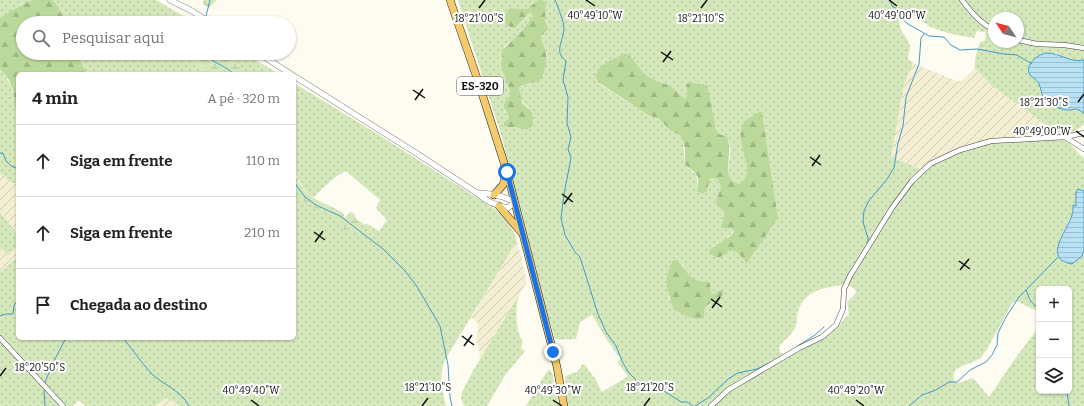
<!DOCTYPE html>
<html lang="pt">
<head>
<meta charset="utf-8">
<style>
  :root { --surface:#fff; --page:#f6f6f6; --text:#222; --muted:#767676; --line:#e0e0e0 }
  body { margin:0; font-family:Bitter,serif; background:var(--page); color:var(--text) }
  .controls { position:absolute; right:12px; bottom:12px; display:grid; overflow:hidden; border-radius:6px; box-shadow:0 1px 3px #0004 }
  .controls button { width:36px; height:36px; display:grid; place-items:center; padding:0; border:0; border-bottom:1px solid var(--line); background:var(--surface); color:var(--text); font:20px sans-serif }
  .compass { position:absolute; left:988px; top:12px; width:36px; height:36px; border-radius:50%; background:var(--surface); box-shadow:0 1px 3px #0004; rotate:305deg }
  .stop { position:absolute; width:12px; height:12px; margin:-9px; border:3px solid #1a73e8; border-radius:50%; background:#fff }
  .stop.end { background:#1a73e8; border-color:#fff; box-shadow:0 1px 4px #0008 }
  .list { margin:0; padding:0; list-style:none }
  h2 { display:flex; justify-content:space-between; align-items:center; height:52px; margin:0; padding:0 16px; font-size:17px }
  h2 small { font-size:13px; font-weight:400; color:var(--muted) }
  .list li { display:grid; grid-template-columns:26px 1fr auto; gap:12px; align-items:center; box-sizing:border-box; height:72px; padding:0 16px; border-top:1px solid var(--line) }
  .list b { display:block; font-size:15px; white-space:nowrap }
  .list em { font-size:13px; font-style:normal; color:var(--muted) }
  .icon { flex:none; width:22px; height:22px; fill:none; stroke:currentColor; stroke-width:2; stroke-linecap:round; stroke-linejoin:round }
  .map { position:relative; flex:none; width:1084px; height:406px; overflow:hidden }
  .search { position:absolute; background:var(--surface); box-shadow:0 1px 3px #0004; left:16px; top:16px; width:280px; height:44px; display:flex; align-items:center; gap:10px; box-sizing:border-box; padding:0 14px; border-radius:22px; color:var(--muted); font-size:15px }
  .panel { position:absolute; background:var(--surface); box-shadow:0 1px 3px #0004; left:16px; top:72px; width:280px; height:268px; border-radius:6px }
  .map>svg:first-child { display:block }
  .farmland { fill:url(#farmland-furrows) }
  .grass { fill:url(#grass-dots); fill-rule:evenodd }
  .forest { fill:url(#forest-firs) }
  .wetland { fill:url(#wetland-marsh) }
  .water { fill:url(#water-rules); stroke:#419ac9 }
  .lines { fill:none; stroke-linecap:round; stroke-linejoin:round }
  .stream { stroke:#419ac9; stroke-width:1 }
  .minor-casing { stroke:#424242; stroke-width:5.5 }
  .tertiary-casing { stroke:#424242; stroke-width:6 }
  .primary-casing { stroke:#202020; stroke-width:8 }
  .minor { stroke:#fff; stroke-width:4.5 }
  .tertiary { stroke:#fff; stroke-width:5.5 }
  .primary { stroke:#f4cb6c; stroke-width:7 }
  .route { stroke:#1a73e8; stroke-width:5 }
  .ticks { fill:none; stroke:#0f0f0f; stroke-width:1.5 }
  .labels { text-anchor:middle; stroke-width:4; stroke-linejoin:round; paint-order:stroke }
  .shield { fill:#fff; stroke:#575757; stroke-width:1 }
  .shield-label { font-size:11px; font-weight:bold; fill:#0f0f0f }
  .ticks-label { font-size:10px; text-anchor:middle; fill:#0f0f0f; stroke:#fff; stroke-width:4; stroke-linejoin:round; paint-order:stroke }
</style>
</head>
<body>
<div class="map">
<svg width="1084" height="406" viewBox="0 0 1084 406">
  <defs>
    <pattern id="farmland-furrows" width="10" height="10" patternUnits="userSpaceOnUse"><rect width="10" height="10" fill="#f4efd2"/><path d="M-1 1l2-2M0 10L10 0M9 11l2-2" fill="none" stroke="#d0ccb3"/></pattern>
    <pattern id="grass-dots" width="8" height="8" patternUnits="userSpaceOnUse"><rect width="8" height="8" fill="#d5e8bb"/><path d="M2 2h.1M6 6h.1" fill="none" stroke="#b6c6a0" stroke-width="1.8" stroke-linecap="round"/></pattern>
    <pattern id="forest-firs" width="22" height="20" patternUnits="userSpaceOnUse"><rect width="22" height="20" fill="#bad99b"/><path d="M5 1l3.5 6h-7zM16 11l3.5 6h-7z" fill="#9fb984"/></pattern>
    <pattern id="wetland-marsh" width="20" height="14" patternUnits="userSpaceOnUse"><rect width="20" height="14" fill="#d5e8bb"/><path d="M1 5h8M5 5V1M11 12h8M15 12V8" fill="none" stroke="#b6c6a0"/></pattern>
    <pattern id="water-rules" width="6" height="5" patternUnits="userSpaceOnUse"><rect width="6" height="5" fill="#b8e1f4"/><path d="M0 2.5h6" fill="none" stroke="#9dc0d0"/></pattern>
  </defs>
  <rect width="100%" height="100%" fill="#fefbf1"/>
  <path class="farmland" d="M 913,63 L 956,81 L 961,81 L 972,71 L 975,69 L 978,70 L 991,85 L 1059,134 L 1057,136 L 923,170 L 891,157 L 904,84 Z
    M 0,173 L 3,174 L 10,183 L 18,182 L 18,235 L 0,212 Z
    M 517,241 L 527,282 L 480,359 L 479,349 L 476,340 L 478,330 L 478,325 L 474,319 L 471,318 Z
    M 18,246 L 18,256 L 0,272 L 0,247 L 8,255 Z
    M 166,398 L 176,403 L 177,406 L 155,406 Z"/>
  <path class="grass" d="M 0,0 L 32,0 L 5,14 L 0,18 Z
    M 52,0 L 156,0 L 196,23 L 65,23 C 62,14 59,6 52,0 Z
    M 458,0 L 538,0 L 527,9 L 510,8 L 515,28 L 530,12 L 533,15 C 529,23 523,31 517,37 C 507,44 501,46 501,60 L 511,94 L 504,104 L 505,112 L 510,116 L 510,119 L 506,120 L 513,127 L 525,130 L 529,108 C 521,103 520,97 519,88 C 522,84 526,86 530,84 C 533,83 535,79 537,77 C 547,65 551,54 541,40 C 542,35 542,34 547,32 L 548,27 L 545,21 L 546,3 L 543,0 L 1084,0 L 1084,60 L 1073,61 L 1056,53 L 1041,54 L 1037,56 L 1029,70 L 1030,74 L 1039,84 L 1040,91 L 1061,109 L 1067,110 L 1077,109 L 1084,113 L 1084,125 L 1068,135 L 1067,140 L 1080,155 L 1084,158 L 1084,191 L 1081,189 L 1076,192 L 1076,207 L 1073,205 L 1072,214 L 1060,239 L 1058,257 L 1064,263 L 1072,264 L 1082,256 L 1084,250 L 1084,406 L 568,406 L 565,376 L 577,372 L 583,364 L 585,365 L 596,380 L 602,392 L 627,377 L 627,375 L 618,363 L 620,358 L 607,340 L 592,315 L 580,322 L 576,339 C 569,339 563,340 555,339 L 538,282 L 501,134 ZM 907,14 C 917,14 922,23 931,27 C 943,33 961,36 974,38 L 977,31 L 986,32 L 985,41 L 980,42 C 978,47 973,65 975,69 L 980,73 L 991,85 L 1059,134 L 1057,136 L 987,144 L 945,157 L 923,170 L 891,157 L 904,84 L 913,63 L 908,59 C 908,55 910,50 910,46 C 907,36 896,28 900,17 ZM 994,18 L 1018,18 L 1018,42 L 994,42 ZM 626,53 C 633,57 637,66 643,72 C 652,81 660,81 670,86 C 676,89 679,96 685,98 L 687,96 L 686,85 C 694,82 701,81 707,87 L 716,130 L 719,134 L 723,135 C 725,137 727,140 729,142 C 735,154 719,179 739,184 C 755,173 743,157 741,143 C 740,135 742,128 744,121 L 760,111 L 762,112 L 778,218 L 745,263 C 739,248 726,249 712,247 L 725,240 L 734,231 L 733,229 L 722,227 C 721,221 725,217 724,211 L 717,206 C 718,196 723,188 718,179 L 710,178 L 707,191 L 697,189 C 700,168 688,175 685,161 C 683,153 685,144 681,136 L 670,130 L 659,119 L 648,115 L 598,83 C 597,81 596,78 596,76 C 596,67 618,56 626,53 ZM 682,264 C 690,278 694,281 710,284 L 710,294 L 713,295 L 715,294 C 714,297 713,301 711,303 C 707,308 704,307 705,314 L 671,302 L 668,297 ZM 845,285 L 850,286 L 856,290 L 855,294 L 847,302 L 849,314 L 830,334 L 822,340 L 792,354 L 784,355 L 780,352 L 779,347 C 782,341 789,338 793,331 C 799,323 796,318 798,311 C 806,289 826,287 845,285 ZM 1039,289 L 1069,289 L 1069,391 L 1039,391 L 1039,327 L 1017,356 L 989,397 L 975,380 L 972,378 C 961,383 949,388 955,370 L 960,367 L 980,359 L 987,349 L 1012,303 L 1016,301 L 1039,312 Z
    M 77,53 L 194,53 L 199,65 L 206,74 L 87,74 Z
    M 212,53 L 244,53 L 279,74 L 247,74 L 241,72 L 236,59 C 227,56 219,60 212,53 Z
    M 0,69 C 5,76 11,83 13,92 C 15,99 15,106 18,114 L 18,182 C 7,186 9,177 0,173 Z
    M 294,83 L 379,135 L 498,211 C 508,220 513,229 517,241 L 445,360 C 438,379 442,387 446,406 L 178,406 L 176,403 L 166,398 L 155,406 L 85,406 L 80,401 L 78,401 L 73,406 L 0,406 L 0,272 L 18,256 L 18,338 L 294,338 L 294,190 C 307,206 326,212 343,222 L 343,227 L 367,224 L 379,231 L 387,220 L 376,208 L 380,200 L 346,171 C 333,177 323,188 313,198 L 309,195 L 303,188 L 294,171 Z
    M 0,212 L 18,235 L 18,246 L 8,255 L 0,247 Z
    M 519,295 C 515,306 515,333 523,341 L 521,348 L 525,351 L 506,374 L 487,406 L 464,406 L 461,398 L 462,392 L 473,371 Z
    M 549,369 L 552,373 L 559,406 L 526,406 L 546,373 Z"/>
  <path class="forest" d="M 32,0 L 52,0 C 59,6 62,14 65,23 L 23,23 L 23,53 L 77,53 L 87,74 L 18,74 L 18,114 L 15,107 L 13,90 L 9,80 L 0,69 L 0,18 L 5,14 Z
    M 538,0 L 543,0 L 546,3 L 545,21 L 549,29 L 541,36 L 541,40 C 550,53 547,68 539,81 L 521,86 L 519,88 L 522,103 L 532,112 L 533,120 L 531,127 C 525,132 521,128 514,127 C 509,127 508,128 504,125 L 504,122 L 510,118 L 504,108 L 504,104 L 511,94 L 501,66 L 502,50 L 523,30 L 533,16 L 530,12 L 515,28 C 502,26 502,17 510,8 L 527,9 Z
    M 626,53 C 633,57 637,66 643,72 C 652,81 660,81 670,86 C 676,89 679,96 685,98 L 687,96 L 686,85 L 689,82 L 704,84 L 708,87 L 716,130 L 719,134 L 726,136 C 736,149 718,179 739,184 C 755,173 743,157 741,143 C 740,135 741,128 744,121 L 760,111 L 762,112 L 778,218 L 746,264 C 742,256 738,252 730,250 L 719,258 L 710,254 L 709,251 C 716,243 727,241 734,232 L 733,229 L 722,228 C 721,220 725,218 724,211 L 717,206 L 716,201 C 719,192 723,188 718,179 L 710,178 L 707,191 L 703,193 L 698,192 C 696,187 699,184 698,179 C 697,172 689,169 685,164 L 685,148 L 681,136 L 670,130 L 659,119 L 648,115 L 598,82 C 597,81 596,78 596,76 C 596,66 618,56 626,53 Z
    M 673,260 L 677,260 C 690,273 688,281 708,282 L 710,284 L 711,294 L 715,294 L 718,291 L 724,291 C 722,302 709,300 705,309 C 704,311 705,315 704,318 C 695,322 683,314 674,310 C 667,292 663,277 673,260 Z"/>
  <path class="wetland" d="M 203,0 L 217,0 L 209,8 L 203,4 Z
    M 194,53 L 212,53 C 220,61 234,54 238,62 C 240,65 240,69 241,72 L 247,74 L 206,74 L 199,65 Z
    M 294,171 C 297,179 302,190 309,195 C 315,200 340,210 343,213 C 344,214 344,216 345,218 L 350,212 L 354,213 L 356,219 L 363,223 L 356,235 L 343,229 L 343,222 C 331,215 300,203 294,191 C 292,186 294,177 294,171 Z"/>
  <path class="water" d="M 1046,53 C 1062,53 1068,63 1084,60 L 1084,113 C 1082,112 1081,111 1079,110 C 1076,108 1072,110 1070,110 C 1063,110 1054,107 1049,103 C 1041,98 1042,91 1039,84 C 1037,80 1033,78 1030,75 C 1024,65 1038,54 1046,53 Z
    M 1078,189 L 1084,191 L 1084,250 L 1082,256 L 1072,264 C 1042,259 1067,231 1072,215 C 1073,212 1073,208 1073,205 L 1076,206 L 1076,192 Z"/>
  <g class="lines">
    <path class="stream" d="M 555,0 C 558,6 564,23 564,28 C 564,41 553,51 566,61 L 563,80 L 568,97 L 567,123 L 571,137 L 568,149 L 571,158 L 564,194 L 561,218 L 565,235 L 575,252 L 580,257 L 598,314 L 606,332 L 616,346 L 623,363 L 629,373 L 637,381 L 642,383 L 651,383 L 655,385 L 681,402 L 687,402 L 693,406
      M 890,0 L 892,6 L 897,9 L 902,19 L 908,24 L 929,36 L 944,37 L 951,45 L 960,50 L 977,49 L 1004,54 L 1017,55 L 1032,64
      M 206,16 L 210,0
      M 201,53 C 212,62 224,65 234,74
      M 0,153 L 3,153 L 6,161 L 11,166 L 18,169
      M 294,182 L 305,197 L 316,205 L 340,216 L 383,249 L 405,271 L 416,285 L 440,326 L 448,365 L 450,397 L 452,406
      M 868,242 L 868,238 L 863,222 L 864,211 L 868,202 L 887,179 L 894,168 L 898,143 L 903,126 L 906,97 L 919,64 L 921,38 L 924,34
      M 1026,290 L 1030,300 L 1039,310
      M 0,316 L 6,314 L 13,314 L 14,305 L 18,301
      M 123,338 C 132,349 141,362 151,373 C 163,385 181,390 189,406
      M 1069,353 L 1070,360 L 1069,376
      M 782,356 L 815,335 L 824,327
      M 45,382 L 55,359 L 66,338
      M 44,390 L 45,406
      M 1067,391 L 1069,406
      M 695,406 L 708,398 L 728,379 L 738,373 L 757,369 L 769,363
      M 909,406 L 922,395 L 936,390 L 949,382 L 957,382 L 970,370 L 986,362 L 992,355 L 997,345 L 998,333 L 1006,317 L 1019,297 L 1058,257"/>
    <g class="minor-casing">
      <path id="minor" d="M 962,0 C 970,11 981,24 994,30
        M 1018,40 L 1037,44 L 1064,45 L 1084,48
        M 1065,137 L 1084,149
        M 0,338 L 63,406
        M 711,406 L 728,390 L 799,348 L 822,337 L 836,325 L 843,309 L 844,289 L 850,276 L 892,208 L 912,181 L 930,164 L 960,150 L 991,141 L 1065,137 L 1084,133"/>
    </g>
    <g class="tertiary-casing">
      <path id="tertiary" d="M 170,0 L 192,11 L 211,23
        M 258,53 L 291,74
        M 294,76 L 416,153 L 477,193 C 486,201 496,206 508,208 L 515,202 C 503,196 490,193 477,193"/>
    </g>
    <g class="primary-casing">
      <path id="primary" d="M 450,0 L 478,81 L 507,172 L 557,367 L 564,406
        M 494,195 L 503,185 L 506,174
        M 499,206 L 521,232"/>
    </g>
    <use href="#minor" class="minor"/>
    <use href="#tertiary" class="tertiary"/>
    <use href="#primary" class="primary"/>
  </g>
  <g class="lines">
    <path class="route" d="M 507,172 L 553,352"/>
  </g>
  <path class="ticks" d="M 586,0 L 595,6M 889,0 L 897,6M 479,8 L 485,0M 701,8 L 707,0M 661,52 L 673,60M 663,62 L 671,51M 413,90 L 425,98M 415,100 L 423,89M 1078,102 L 1084,94M 1076,131 L 1084,137M 810,157 L 821,165M 812,166 L 820,155M 562,194 L 573,202M 564,204 L 572,193M 314,232 L 325,240M 315,242 L 323,231M 959,261 L 970,269M 960,270 L 969,259M 711,299 L 722,307M 712,308 L 720,297M 462,336 L 474,345M 464,346 L 472,335M 0,376 L 6,368M 251,400 L 259,406M 553,400 L 562,406M 856,400 L 864,406M 422,406 L 428,398M 644,406 L 650,398"/>
  <g class="labels">
    <rect class="shield" x="457" y="77" width="46" height="18" rx="3"/>
    <g class="shield-label">
      <text x="480" y="90">ES-320</text>
    </g>
  </g>
  <g class="ticks-label">
    <text x="897" y="19">40°49'00"W</text>
    <text x="595" y="19">40°49'10"W</text>
    <text x="479" y="22">18°21'00"S</text>
    <text x="701" y="22">18°21'10"S</text>
    <text x="1044" y="106">18°21'30"S</text>
    <text x="1042" y="135">40°49'00"W</text>
    <text x="40" y="371">18°20'50"S</text>
    <text x="428" y="391">18°21'10"S</text>
    <text x="650" y="391">18°21'20"S</text>
    <text x="251" y="394">40°49'40"W</text>
    <text x="553" y="394">40°49'30"W</text>
    <text x="856" y="394">40°49'20"W</text>
  </g>
</svg>
<div class="controls">
<button>+</button>
<button>−</button>
<button><svg class="icon" aria-label="layers" viewBox="0 0 24 24"><path d="M12 4l9 5-9 5-9-5zM3 14l9 5 9-5"/></svg></button>
</div>
<svg class="compass" viewBox="-18 -18 36 36"><path d="M0-13l5 13h-10z" fill="#e53935"/><path d="M0 13l5-13h-10z" fill="#767676"/></svg>
<div class="stop" style="left:507px;top:172px"></div>
<div class="stop end" style="left:553px;top:352px"></div>
<div class="search"><svg class="icon" aria-label="search" viewBox="0 0 24 24"><circle cx="10" cy="10" r="6"/><path d="M15 15l6 6"/></svg>Pesquisar aqui</div>
<section class="panel">
<h2>4 min<small>A pé · 320 m</small></h2>
<ul class="list">
<li><svg class="icon" aria-label="ahead" viewBox="0 0 24 24"><path d="M12 20V5M6 11l6-6 6 6"/></svg><div><b>Siga em frente</b></div><em>110 m</em></li>
<li><svg class="icon" aria-label="ahead" viewBox="0 0 24 24"><path d="M12 20V5M6 11l6-6 6 6"/></svg><div><b>Siga em frente</b></div><em>210 m</em></li>
<li><svg class="icon" aria-label="arrive" viewBox="0 0 24 24"><path d="M6 21V4h12l-3 4 3 4H6"/></svg><div><b>Chegada ao destino</b></div></li>
</ul>
</section>
</div>
</body>
</html>
